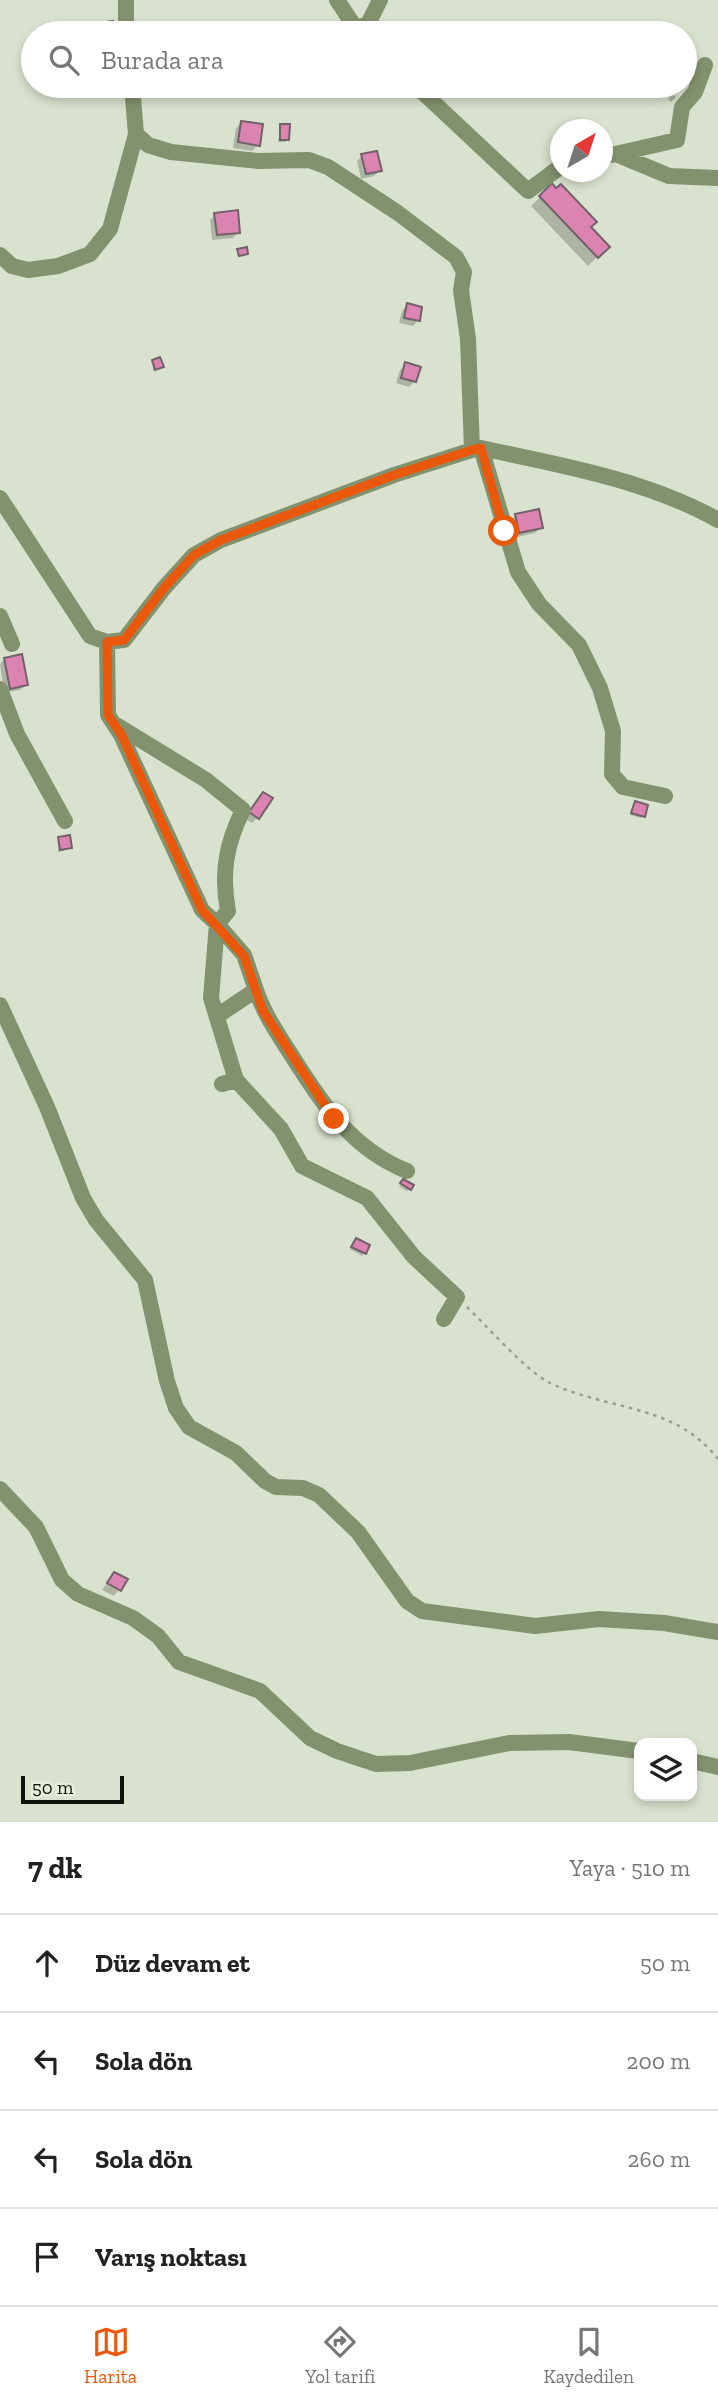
<!DOCTYPE html>
<html lang="tr">
<head>
<meta charset="utf-8">
<style>
  :root { --surface:#fff; --page:#f6f6f6; --text:#222; --muted:#767676; --line:#e0e0e0; --accent:#ea580c }
  body { margin:0; font-family:"Zilla Slab",serif; background:var(--page); color:var(--text) }
  .controls { position:absolute; right:21px; bottom:21px; display:grid; overflow:hidden; border-radius:14px; box-shadow:0 4px 10px #0003 }
  .controls button { width:63px; height:63px; display:grid; place-items:center; padding:0; border:0; border-bottom:2px solid var(--line); background:var(--surface); color:var(--text); font:35px sans-serif }
  .compass { position:absolute; left:550px; top:119px; width:63px; height:63px; border-radius:50%; background:var(--surface); box-shadow:0 4px 10px #0003; rotate:39deg }
  .scale { position:absolute; left:21px; bottom:18px; width:103px; box-sizing:border-box; padding-left:7px; border:4px solid #0f120b; border-top:0; font-size:19px; line-height:24px; white-space:nowrap; color:#0f120b; -webkit-text-stroke:5px #e6efdb; paint-order:stroke }
  .stop { position:absolute; width:21px; height:21px; margin:-16px; border:5px solid #ea580c; border-radius:50%; background:#fff }
  .stop.end { background:#ea580c; border-color:#fff; box-shadow:0 2px 7px #0008 }
  .list { margin:0; padding:0; list-style:none }
  h2 { display:flex; justify-content:space-between; align-items:center; height:91px; margin:0; padding:0 28px; font-size:30px }
  h2 small { font-size:23px; font-weight:400; color:var(--muted) }
  .list li { display:grid; grid-template-columns:46px 1fr auto; gap:21px; align-items:center; box-sizing:border-box; height:98px; padding:0 28px; border-top:2px solid var(--line) }
  .list b { display:block; font-size:26px; white-space:nowrap }
  .list em { font-size:23px; font-style:normal; color:var(--muted) }
  .icon { flex:none; width:38px; height:38px; fill:none; stroke:currentColor; stroke-width:2; stroke-linecap:round; stroke-linejoin:round }
  .map { position:relative; flex:none; width:718px; height:1822px; overflow:hidden }
  .search { position:absolute; background:var(--surface); box-shadow:0 4px 10px #0003; left:21px; right:21px; top:21px; height:77px; display:flex; align-items:center; gap:18px; box-sizing:border-box; padding:0 24px; border-radius:38px; color:var(--muted); font-size:26px }
  .sheet { height:483px; background:var(--surface) }
  nav { display:flex; justify-content:space-around; align-items:center; box-sizing:border-box; height:98px; border-top:2px solid var(--line); background:var(--surface); font-size:19px; color:var(--muted) }
  nav a { display:grid; justify-items:center; gap:4px }
  nav .on { color:var(--accent) }
  .map>svg:first-child { display:block }
  .shadow { fill:#0003 }
  .building { fill:#db84b2; stroke:#736069; stroke-width:2 }
  .lines { fill:none; stroke-linecap:round; stroke-linejoin:round }
  .path { stroke:#989f8f; stroke-width:2.5; stroke-dasharray:3.5 5; stroke-linecap:butt }
  .street { stroke:#83926e; stroke-width:16 }
  .route { stroke:#ea580c; stroke-width:9 }
</style>
</head>
<body>
<div class="map">
<svg width="718" height="1822" viewBox="0 0 718 1822">
  <rect width="100%" height="100%" fill="#d9e2ce"/>
  <path class="shadow" d="M 112,23 L 113,33 L 88,33 L 94,25 Z
    M 673,94 L 676,97 L 671,102 L 668,99 Z
    M 242,122 L 258,145 L 252,151 L 233,148 L 236,128 Z
    M 281,126 L 288,139 L 285,142 L 278,142 Z
    M 362,156 L 380,170 L 374,176 L 361,179 L 357,161 Z
    M 552,186 L 607,247 L 588,266 L 531,206 Z
    M 215,214 L 238,232 L 233,238 L 212,240 L 210,220 Z
    M 407,305 L 418,320 L 413,326 L 399,323 L 402,311 Z
    M 153,361 L 162,367 L 153,371 Z
    M 406,364 L 415,381 L 409,387 L 396,383 L 400,370 Z
    M 516,515 L 541,528 L 535,533 L 513,538 L 510,521 Z
    M 5,659 L 26,685 L 20,690 L 4,693 L 0,664 Z
    M 263,794 L 257,818 L 252,823 L 245,819 Z
    M 636,803 L 643,816 L 641,818 L 630,815 Z
    M 59,839 L 71,848 L 58,852 Z
    M 401,1183 L 410,1189 L 407,1191 L 399,1186 Z
    M 354,1242 L 368,1246 L 362,1256 L 350,1249 Z
    M 114,1574 L 125,1580 L 114,1596 L 102,1590 Z"/>
  <path class="building" d="M 113,21 L 114,33 L 94,33 L 93,24 Z
    M 241,121 L 263,124 L 260,146 L 238,142 Z
    M 280,124 L 290,124 L 289,140 L 280,140 Z
    M 377,151 L 382,171 L 366,174 L 361,154 Z
    M 552,183 L 556,188 L 561,184 L 597,222 L 591,227 L 610,247 L 598,258 L 539,196 Z
    M 238,210 L 240,233 L 217,235 L 214,213 Z
    M 247,247 L 248,254 L 239,256 L 237,249 Z
    M 407,303 L 422,307 L 420,321 L 404,318 Z
    M 160,357 L 164,367 L 155,370 L 152,360 Z
    M 405,362 L 421,367 L 416,382 L 401,378 Z
    M 539,509 L 543,528 L 519,533 L 515,514 Z
    M 22,654 L 28,685 L 10,689 L 4,658 Z
    M 263,792 L 273,798 L 259,819 L 249,812 Z
    M 635,801 L 648,805 L 645,817 L 631,813 Z
    M 70,835 L 72,848 L 60,850 L 58,837 Z
    M 403,1179 L 414,1185 L 411,1190 L 400,1183 Z
    M 356,1238 L 370,1245 L 366,1254 L 351,1247 Z
    M 114,1572 L 128,1579 L 121,1591 L 107,1583 Z"/>
  <g class="lines">
    <path class="path" d="M 467,1307 C 488,1327 526,1371 550,1383 C 609,1411 674,1403 718,1459"/>
    <path class="street" d="M 337,0 L 359,33
      M 356,28 L 368,24 L 380,0
      M 126,33 L 126,0
      M 416,86 L 528,191 L 560,167
      M 136,134 L 148,145 L 171,152 L 258,161 L 309,160 L 328,167 L 398,213 L 456,257 L 464,272 L 461,290 L 468,339 L 472,450
      M 616,154 L 669,176 L 718,178
      M 602,157 L 677,140 L 682,107 L 695,92 L 705,65
      M 0,255 L 12,266 L 28,270 L 58,266 L 90,254 L 110,229 L 136,134 L 132,86
      M 481,448 L 518,572 L 539,604 L 579,645 L 600,688 L 613,731 L 612,774 L 623,787 L 665,796
      M 0,498 L 90,636 L 107,642 L 124,640 L 164,588 L 194,555 L 221,540 L 394,475 L 472,450 L 481,448 C 560,465 647,480 718,520
      M 0,616 L 12,644
      M 107,642 L 108,715 L 121,735 L 202,910 L 217,924 L 211,998 L 236,1080 L 222,1084
      M 0,689 L 17,734 L 65,821
      M 118,726 L 206,780 L 243,810 C 226,844 221,874 228,911 L 217,924 L 244,955 L 256,990 L 217,1016
      M 256,990 C 264,1014 278,1034 292,1056 C 322,1104 352,1149 407,1171
      M 0,1005 L 47,1107 L 83,1198 L 96,1220 L 145,1280 L 167,1381 L 176,1408 L 189,1427 L 236,1453 L 265,1481 L 276,1487 L 303,1488 L 319,1495 L 358,1532 L 407,1601 L 422,1611 L 535,1626 L 599,1619 L 664,1623 L 718,1632
      M 236,1080 L 281,1129 L 302,1166 L 367,1198 L 414,1257 L 457,1297 L 444,1319
      M 0,1489 L 36,1527 L 62,1580 L 78,1594 L 133,1618 L 158,1636 L 179,1662 L 260,1691 L 310,1738 L 337,1751 L 376,1764 L 410,1763 L 509,1743 L 569,1742 L 639,1751
      M 692,1761 L 718,1767"/>
  </g>
  <g class="lines">
    <path class="route" d="M 334,1119 L 263,1011 L 244,956 L 202,910 L 121,734 L 108,715 L 107,642 L 124,640 L 164,588 L 194,555 L 221,540 L 394,475 L 472,450 L 481,448 L 504,531"/>
  </g>
</svg>
<div class="controls">
<button><svg class="icon" aria-label="layers" viewBox="0 0 24 24"><path d="M12 4l9 5-9 5-9-5zM3 14l9 5 9-5"/></svg></button>
</div>
<svg class="compass" viewBox="-18 -18 36 36"><path d="M0-13l5 13h-10z" fill="#e53935"/><path d="M0 13l5-13h-10z" fill="#767676"/></svg>
<div class="scale">50 m</div>
<div class="stop" style="left:504px;top:531px"></div>
<div class="stop end" style="left:334px;top:1119px"></div>
<div class="search"><svg class="icon" aria-label="search" viewBox="0 0 24 24"><circle cx="10" cy="10" r="6"/><path d="M15 15l6 6"/></svg>Burada ara</div>
</div>
<section class="sheet">
<h2>7 dk<small>Yaya · 510 m</small></h2>
<ul class="list">
<li><svg class="icon" aria-label="ahead" viewBox="0 0 24 24"><path d="M12 20V5M6 11l6-6 6 6"/></svg><div><b>Düz devam et</b></div><em>50 m</em></li>
<li><svg class="icon" aria-label="left" viewBox="0 0 24 24"><path d="M17 20v-9H6M10 6l-5 5 5 5"/></svg><div><b>Sola dön</b></div><em>200 m</em></li>
<li><svg class="icon" aria-label="left" viewBox="0 0 24 24"><path d="M17 20v-9H6M10 6l-5 5 5 5"/></svg><div><b>Sola dön</b></div><em>260 m</em></li>
<li><svg class="icon" aria-label="arrive" viewBox="0 0 24 24"><path d="M6 21V4h12l-3 4 3 4H6"/></svg><div><b>Varış noktası</b></div></li>
</ul>
</section>
<nav>
<a class="on"><svg class="icon" aria-label="map" viewBox="0 0 24 24"><path d="M3 6l6-2 6 2 6-2v14l-6 2-6-2-6 2zM9 4v14M15 6v14"/></svg>Harita</a>
<a><svg class="icon" aria-label="directions" viewBox="0 0 24 24"><path d="M12 3l9 9-9 9-9-9zM9 14v-3h6M13 9l2 2-2 2"/></svg>Yol tarifi</a>
<a><svg class="icon" aria-label="saved" viewBox="0 0 24 24"><path d="M7 4h10v16l-5-4-5 4z"/></svg>Kaydedilen</a>
</nav>
</body>
</html>
